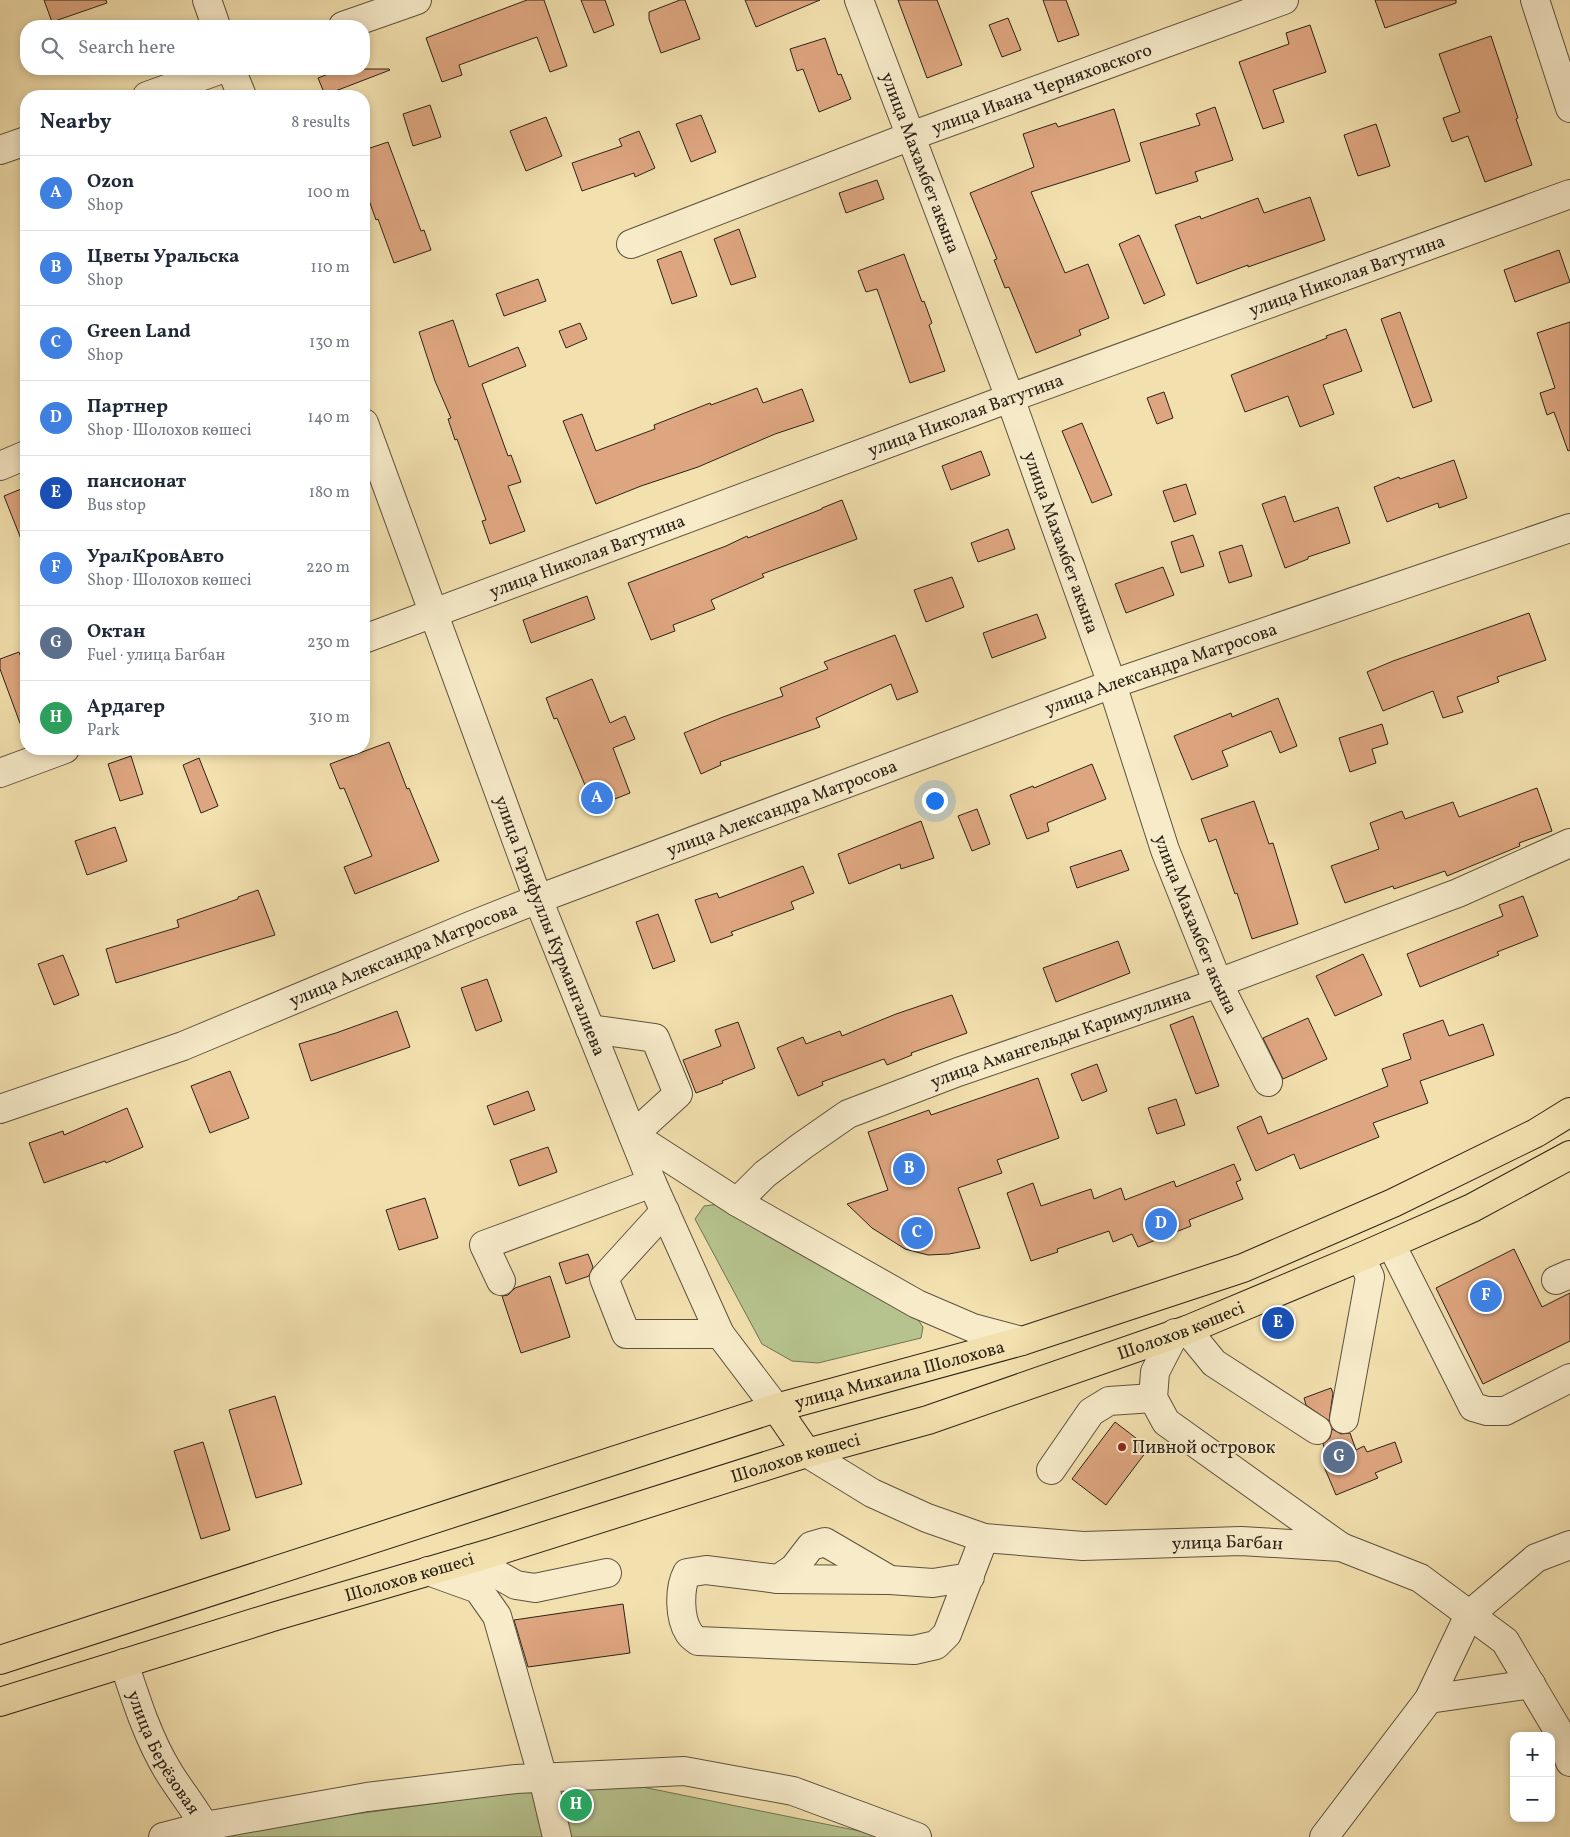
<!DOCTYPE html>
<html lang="en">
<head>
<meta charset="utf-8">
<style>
  :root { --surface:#fff; --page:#f6f6f7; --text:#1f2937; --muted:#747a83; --line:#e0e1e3; --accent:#8f2418 }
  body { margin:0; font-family:Vollkorn,serif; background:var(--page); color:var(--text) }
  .controls { position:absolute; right:15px; bottom:15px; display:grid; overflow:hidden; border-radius:10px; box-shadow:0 2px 8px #0003 }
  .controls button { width:45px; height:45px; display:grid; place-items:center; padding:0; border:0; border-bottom:1px solid var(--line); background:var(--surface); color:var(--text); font:25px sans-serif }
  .you { position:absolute; left:934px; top:800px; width:18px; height:18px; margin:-12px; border:4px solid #fff; border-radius:50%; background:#1a73e8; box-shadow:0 0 0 8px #1a73e833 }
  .badge { display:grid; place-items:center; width:32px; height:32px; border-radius:50%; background:var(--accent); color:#fff; font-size:16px; font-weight:700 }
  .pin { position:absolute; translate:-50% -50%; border:2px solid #fff; box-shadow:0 1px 5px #0006 }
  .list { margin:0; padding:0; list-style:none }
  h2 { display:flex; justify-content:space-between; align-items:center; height:65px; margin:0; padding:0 20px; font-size:21px }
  h2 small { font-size:16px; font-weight:400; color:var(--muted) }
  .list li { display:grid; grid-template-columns:32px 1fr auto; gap:15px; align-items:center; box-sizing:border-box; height:75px; padding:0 20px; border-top:1px solid var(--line) }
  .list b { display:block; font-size:19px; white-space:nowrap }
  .list p { margin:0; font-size:16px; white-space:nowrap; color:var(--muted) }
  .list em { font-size:16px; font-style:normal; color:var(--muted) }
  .icon { flex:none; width:28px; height:28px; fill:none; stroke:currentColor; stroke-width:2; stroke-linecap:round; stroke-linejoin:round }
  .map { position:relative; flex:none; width:1570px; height:1837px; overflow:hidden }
  .search { position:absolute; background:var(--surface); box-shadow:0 2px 8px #0003; left:20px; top:20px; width:350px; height:55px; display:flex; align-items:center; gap:12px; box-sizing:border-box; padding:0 18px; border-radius:20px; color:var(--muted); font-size:19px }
  .panel { position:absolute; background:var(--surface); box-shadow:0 2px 8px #0003; left:20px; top:90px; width:350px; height:665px; border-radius:20px }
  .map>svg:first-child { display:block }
  .green { fill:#b6c38e; stroke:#717353 }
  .building { fill:#dea680; stroke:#2c2318 }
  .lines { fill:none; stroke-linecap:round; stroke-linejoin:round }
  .minor-casing { stroke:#5e523e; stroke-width:30 }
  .highway-casing { stroke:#2c2318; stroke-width:30 }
  .minor { stroke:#f7ebca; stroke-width:28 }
  .highway { stroke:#f2e0ae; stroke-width:28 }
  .poi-dot { fill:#8f2418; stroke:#f7ebca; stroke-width:2 }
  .labels { text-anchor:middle; stroke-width:4; stroke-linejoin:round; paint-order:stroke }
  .street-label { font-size:18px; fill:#2c2318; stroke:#f7ebca }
  .poi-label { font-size:18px; fill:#2c2318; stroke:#f7ebca; text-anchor:start }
</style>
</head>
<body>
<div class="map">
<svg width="1570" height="1837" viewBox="0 0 1570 1837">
  <rect width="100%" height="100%" fill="#f2e0ae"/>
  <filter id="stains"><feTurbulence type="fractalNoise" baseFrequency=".004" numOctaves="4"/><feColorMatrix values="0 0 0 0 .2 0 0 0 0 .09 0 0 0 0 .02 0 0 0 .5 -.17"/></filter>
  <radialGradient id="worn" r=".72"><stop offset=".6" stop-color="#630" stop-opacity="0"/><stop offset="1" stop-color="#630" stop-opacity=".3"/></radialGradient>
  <path class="green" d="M 720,1204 L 914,1314 L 923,1327 L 921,1338 L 818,1363 L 792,1361 L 762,1344 L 695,1219 L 704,1206 Z
    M 608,1780 L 889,1837 L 185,1837 Z"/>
  <path class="building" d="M 44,0 L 106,0 L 107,3 L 52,22 Z
    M 527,0 L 544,0 L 567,66 L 550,72 L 537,37 L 459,65 L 462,75 L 442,82 L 426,38 Z
    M 581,0 L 605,0 L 614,25 L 594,33 Z
    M 680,0 L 685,0 L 700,39 L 661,53 L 649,19 L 649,12 Z
    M 745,0 L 820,0 L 756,27 Z
    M 898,0 L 937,0 L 962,65 L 927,78 Z
    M 1043,0 L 1066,0 L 1079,35 L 1058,42 Z
    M 1375,0 L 1456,0 L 1456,3 L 1385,28 Z
    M 1008,18 L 1021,50 L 1002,57 L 989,25 Z
    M 1310,25 L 1326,72 L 1273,90 L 1284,122 L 1263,129 L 1239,62 L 1289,44 L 1286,33 Z
    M 1491,36 L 1518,118 L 1516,119 L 1532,165 L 1485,182 L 1468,136 L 1452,142 L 1443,118 L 1460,112 L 1439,54 Z
    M 825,38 L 838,75 L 841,74 L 851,99 L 819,112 L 803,69 L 797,71 L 790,49 Z
    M 341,69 L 389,69 L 390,70 L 325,95 L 318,78 Z
    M 430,105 L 441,137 L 413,146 L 403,114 Z
    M 1215,107 L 1233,160 L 1195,172 L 1198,181 L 1156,194 L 1140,143 L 1200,125 L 1196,114 Z
    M 1114,109 L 1130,161 L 1031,192 L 1065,273 L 1088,264 L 1109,318 L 1079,330 L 1081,335 L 1036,353 L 1009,287 L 1005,288 L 994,260 L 997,259 L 970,193 L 1034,167 L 1023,134 L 1056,123 L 1058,127 Z
    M 701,115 L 716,152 L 691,162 L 676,124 Z
    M 546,117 L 562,156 L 526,171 L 510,131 Z
    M 1376,124 L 1390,166 L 1358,176 L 1344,135 Z
    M 639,131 L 655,168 L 635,177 L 634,173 L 582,191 L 572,163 L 622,146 L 619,139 Z
    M 388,142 L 421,231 L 424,230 L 431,250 L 394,263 L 378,219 L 376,220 L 364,186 L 364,150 Z
    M 877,180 L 884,199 L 846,213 L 839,193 Z
    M 1310,197 L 1325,240 L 1248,267 L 1248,265 L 1197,284 L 1175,225 L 1200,216 L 1201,219 L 1258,198 L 1264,213 Z
    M 739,229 L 756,277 L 731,285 L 714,239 Z
    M 1139,235 L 1165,295 L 1144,304 L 1119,244 Z
    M 1559,250 L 1570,282 L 1515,302 L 1504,270 Z
    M 681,251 L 697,296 L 672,304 L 657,260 Z
    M 904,254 L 922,302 L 924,301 L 932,323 L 929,325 L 945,371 L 910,383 L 877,289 L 866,292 L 858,271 Z
    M 538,279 L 546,301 L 504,316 L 496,294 Z
    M 1400,312 L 1432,401 L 1413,408 L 1381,319 Z
    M 453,320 L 469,367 L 518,347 L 526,366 L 482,384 L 508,456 L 511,455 L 521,482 L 508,486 L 525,531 L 490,544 L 482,521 L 486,520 L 457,439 L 455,440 L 448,419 L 451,418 L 435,381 L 419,332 Z
    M 1570,322 L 1570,450 L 1568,451 L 1554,412 L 1547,415 L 1540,393 L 1555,388 L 1537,333 Z
    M 580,323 L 587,339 L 566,348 L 559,331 Z
    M 1346,329 L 1362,371 L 1323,385 L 1334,414 L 1300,427 L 1288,396 L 1245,412 L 1231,375 L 1327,338 L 1326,336 Z
    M 757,388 L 763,403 L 802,389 L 814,421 L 775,434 L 698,467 L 641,486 L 596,504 L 563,421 L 582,414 L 596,451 L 655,429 L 654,425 L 710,403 L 711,405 Z
    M 1164,392 L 1173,418 L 1157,424 L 1147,398 Z
    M 1082,423 L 1112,495 L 1092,503 L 1062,431 Z
    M 981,451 L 990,475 L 951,490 L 942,466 Z
    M 1454,460 L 1467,498 L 1439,508 L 1438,503 L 1387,522 L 1374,487 L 1399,477 L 1400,479 Z
    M 1186,484 L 1196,514 L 1174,522 L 1163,491 Z
    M 26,487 L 26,549 L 25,549 L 4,496 Z
    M 1285,496 L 1294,522 L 1338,507 L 1350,543 L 1308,557 L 1308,559 L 1285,568 L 1262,504 Z
    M 842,500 L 857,539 L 762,574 L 764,577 L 711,600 L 715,609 L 673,625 L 675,631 L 651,640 L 628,583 L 726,546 L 747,536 L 748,538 L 822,509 L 822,508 Z
    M 1008,529 L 1015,549 L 978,562 L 971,543 Z
    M 1193,535 L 1204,566 L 1181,573 L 1171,542 Z
    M 1242,545 L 1252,576 L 1229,583 L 1219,552 Z
    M 1163,567 L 1174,595 L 1126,613 L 1115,584 Z
    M 952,577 L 964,607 L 926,622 L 914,590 Z
    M 587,596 L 595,619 L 531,643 L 523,620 Z
    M 1529,613 L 1546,660 L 1497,677 L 1499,682 L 1457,697 L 1463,712 L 1443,718 L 1433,691 L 1383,711 L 1367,672 L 1393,661 Z
    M 1037,614 L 1046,638 L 992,658 L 983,633 Z
    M 895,635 L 918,692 L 897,700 L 891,684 L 816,718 L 820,727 L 720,762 L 721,765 L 701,774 L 684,733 L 723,717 L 783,696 L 780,688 L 828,669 L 824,662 Z
    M 19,652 L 26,671 L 26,734 L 24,734 L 0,669 L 0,659 Z
    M 592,679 L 610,723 L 625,716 L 635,739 L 613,748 L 630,793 L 592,808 L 586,791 L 587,790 L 557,718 L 554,719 L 546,698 Z
    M 1278,698 L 1297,746 L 1280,753 L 1271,731 L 1222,751 L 1228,766 L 1192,780 L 1174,736 L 1231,713 L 1232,717 Z
    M 1382,724 L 1388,744 L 1372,749 L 1376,763 L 1350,772 L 1339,738 Z
    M 389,742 L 407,789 L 409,788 L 439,861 L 355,894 L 344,867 L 372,856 L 344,788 L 340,789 L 330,764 Z
    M 131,756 L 143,794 L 120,801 L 108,764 Z
    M 199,758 L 218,806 L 201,813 L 183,765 Z
    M 1092,764 L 1106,799 L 1047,823 L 1049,831 L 1027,839 L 1010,795 L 1033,786 L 1034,788 Z
    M 1537,788 L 1552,831 L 1519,843 L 1520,846 L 1447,876 L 1445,871 L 1394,889 L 1393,886 L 1345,903 L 1331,866 L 1379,849 L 1370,823 L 1402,811 L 1405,819 L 1453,802 L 1459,817 Z
    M 1254,801 L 1269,844 L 1273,843 L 1298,924 L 1252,939 L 1237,893 L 1235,894 L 1216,839 L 1209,842 L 1201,819 Z
    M 977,809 L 990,844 L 972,851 L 958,816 Z
    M 921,821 L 934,858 L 901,869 L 900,864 L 849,884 L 838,854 Z
    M 115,827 L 127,861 L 87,875 L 75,841 Z
    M 1121,850 L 1129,870 L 1077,888 L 1070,867 Z
    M 803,866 L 814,893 L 791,902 L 794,909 L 731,932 L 733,935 L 711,943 L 695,900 L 717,893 L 719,898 Z
    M 258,890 L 275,935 L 116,983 L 106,949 L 179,927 L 177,920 L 238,899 L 238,897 Z
    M 1523,896 L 1538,936 L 1497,952 L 1499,955 L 1420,987 L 1407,954 L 1503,916 L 1499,905 Z
    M 658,914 L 675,961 L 653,969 L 636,922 Z
    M 1118,941 L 1130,973 L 1056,1002 L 1043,968 Z
    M 1363,954 L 1382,995 L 1335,1016 L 1316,976 Z
    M 63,955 L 79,995 L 54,1005 L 38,964 Z
    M 487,979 L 502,1021 L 476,1031 L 461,988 Z
    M 952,995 L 967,1033 L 911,1053 L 912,1055 L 887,1065 L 884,1059 L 822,1082 L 823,1085 L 798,1096 L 777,1048 L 803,1037 L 806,1044 L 840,1031 L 842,1036 L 896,1014 Z
    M 397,1011 L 410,1047 L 311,1081 L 299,1044 L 336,1033 Z
    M 1193,1016 L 1219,1086 L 1196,1094 L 1170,1025 Z
    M 1308,1018 L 1327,1059 L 1283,1079 L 1263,1038 Z
    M 1443,1020 L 1449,1036 L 1483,1024 L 1494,1055 L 1420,1081 L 1428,1103 L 1373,1123 L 1379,1137 L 1300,1169 L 1294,1154 L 1256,1171 L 1237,1127 L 1261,1116 L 1268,1134 L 1388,1086 L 1382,1069 L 1411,1059 L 1403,1034 Z
    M 738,1022 L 755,1068 L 722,1081 L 723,1083 L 696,1093 L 683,1060 L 721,1046 L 715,1030 Z
    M 1097,1064 L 1107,1091 L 1082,1101 L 1071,1074 Z
    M 230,1071 L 249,1118 L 210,1133 L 191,1086 Z
    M 1038,1078 L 1059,1138 L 997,1160 L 1002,1173 L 958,1188 L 980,1248 L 949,1254 L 928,1255 L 905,1249 L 872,1228 L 847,1204 L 888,1190 L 868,1132 L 929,1110 L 931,1115 Z
    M 528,1091 L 535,1110 L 494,1125 L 487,1106 Z
    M 1176,1099 L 1185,1125 L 1157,1134 L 1148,1108 Z
    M 127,1108 L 143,1147 L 106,1163 L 105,1161 L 44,1183 L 29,1143 L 63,1131 L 64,1135 Z
    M 548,1147 L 557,1172 L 519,1186 L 510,1160 Z
    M 1234,1164 L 1241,1180 L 1236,1182 L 1243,1199 L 1189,1220 L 1191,1226 L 1138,1247 L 1132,1234 L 1113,1242 L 1109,1231 L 1057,1249 L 1058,1252 L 1031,1261 L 1007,1193 L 1033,1183 L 1041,1206 L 1091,1189 L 1094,1199 L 1121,1188 L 1125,1200 L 1174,1181 L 1176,1187 Z
    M 425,1198 L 438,1238 L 399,1250 L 386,1210 Z
    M 1514,1249 L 1542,1307 L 1570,1293 L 1570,1341 L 1483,1384 L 1436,1288 Z
    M 588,1254 L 593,1267 L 589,1276 L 566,1284 L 559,1263 Z
    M 550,1276 L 570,1337 L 521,1353 L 502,1296 L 508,1295 L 515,1288 Z
    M 1331,1388 L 1333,1393 L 1329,1421 L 1306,1405 L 1304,1398 Z
    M 275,1396 L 302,1484 L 256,1498 L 229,1410 Z
    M 1115,1422 L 1149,1448 L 1106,1505 L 1072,1479 Z
    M 1332,1429 L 1341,1434 L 1350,1433 L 1356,1450 L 1364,1446 L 1367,1452 L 1395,1442 L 1402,1462 L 1375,1473 L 1378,1478 L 1336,1495 L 1323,1464 L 1329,1461 L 1323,1444 L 1330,1438 Z
    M 203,1442 L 230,1530 L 201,1539 L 174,1451 Z
    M 623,1604 L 630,1653 L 528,1667 L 514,1620 Z"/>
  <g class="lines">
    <g class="minor-casing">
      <g id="minor">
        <path d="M 207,0 L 216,26"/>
        <path id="s1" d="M 859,0 L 1010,398 L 1112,684 L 1165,850 L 1218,983 L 1268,1082"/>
        <path d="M 1535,0 L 1570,108"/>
        <path d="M 343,26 L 417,0"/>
        <path d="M 231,69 L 242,96"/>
        <path d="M 147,96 L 222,69"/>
        <path d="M 0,150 L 26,141"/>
        <path id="s2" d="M 631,244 L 911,136 L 1284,0"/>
        <path id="s3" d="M 364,423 L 538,899 L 652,1183 L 720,1334 L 776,1408"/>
        <path d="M 0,466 L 26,455"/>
        <path id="s4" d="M 364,639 L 1010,398 L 1570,194"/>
        <path d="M 0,773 L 65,749"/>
        <path d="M 590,1029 L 655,1038 L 678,1094 L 633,1135"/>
        <path id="s5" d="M 0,1109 L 183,1046 L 470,926 L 538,899 L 1112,684 L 1570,528"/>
        <path d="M 633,1135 L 737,1202 L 917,1304 L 973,1328 L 1022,1341"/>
        <path id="s6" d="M 737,1202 L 765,1174 L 802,1146 L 848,1114 L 958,1072 L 1218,983 L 1458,893 L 1570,843"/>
        <path d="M 665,1211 L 604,1278 L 626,1334 L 720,1334"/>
        <path d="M 1391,1244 L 1473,1407 L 1487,1411 L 1505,1411 L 1570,1378"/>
        <path d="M 1556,1280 L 1570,1274"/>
        <path d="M 501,1281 L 484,1245 L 652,1183"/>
        <path d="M 1187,1330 L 1214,1363 L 1317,1430"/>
        <path d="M 1175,1333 L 1155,1372 L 1153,1398 L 1166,1422 L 1341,1547"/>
        <path d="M 1344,1419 L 1370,1277 L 1361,1257"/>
        <path id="s7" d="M 807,1453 L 872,1493 L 927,1518 L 984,1538 L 1083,1546 L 1241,1541 L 1341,1547 L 1420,1578 L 1505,1641 L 1559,1732 L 1570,1762"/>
        <path d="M 1051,1470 L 1091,1412 L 1109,1401 L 1153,1398"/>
        <path d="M 470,1559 L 516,1585 L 535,1588 L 607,1573"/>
        <path d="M 428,1571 L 478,1589 L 497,1616 L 543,1778 L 557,1837"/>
        <path d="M 970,1577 L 933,1583 L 890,1580 L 825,1542 L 811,1546 L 794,1568 L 778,1579 L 706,1570 L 687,1573 C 679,1588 679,1618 689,1633 C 691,1636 695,1639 698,1641 L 914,1650 L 936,1645 L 947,1634 L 984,1538"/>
        <path d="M 778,1579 L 886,1580"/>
        <path id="s8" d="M 124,1663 C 136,1700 148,1738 168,1771 C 182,1794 199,1813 210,1837"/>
        <path d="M 1429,1699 L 1531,1684"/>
        <path d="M 163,1837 L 205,1826 L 367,1797 L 516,1779 L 684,1771 L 793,1791 L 917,1837"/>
        <path d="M 1324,1837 L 1429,1699 L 1469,1615 L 1536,1558 L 1570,1545"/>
      </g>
    </g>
    <g class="highway-casing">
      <g id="highway">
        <path d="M 776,1408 L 807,1453"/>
        <path id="s9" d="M 0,1660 L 776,1408 L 1022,1341 L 1243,1268 L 1393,1203 L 1536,1133 L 1570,1112"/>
        <path id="s10" d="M 0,1702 L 276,1616 L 491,1553 L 807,1453 L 928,1420 L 1187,1330 L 1361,1257 L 1472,1208 L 1570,1155"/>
      </g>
    </g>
    <use href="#minor" class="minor"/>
    <use href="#highway" class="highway"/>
  </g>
  <circle class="poi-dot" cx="1122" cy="1447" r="5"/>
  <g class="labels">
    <g class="street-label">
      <text dy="6" stroke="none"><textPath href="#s2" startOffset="439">улица Ивана Черняховского</textPath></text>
      <text dy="6" stroke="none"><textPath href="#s1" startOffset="174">улица Махамбет акына</textPath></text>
      <text dy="6" stroke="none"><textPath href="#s4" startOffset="1048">улица Николая Ватутина</textPath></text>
      <text dy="6" stroke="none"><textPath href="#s4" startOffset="642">улица Николая Ватутина</textPath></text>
      <text dy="6" stroke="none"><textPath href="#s1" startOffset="579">улица Махамбет акына</textPath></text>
      <text dy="6" stroke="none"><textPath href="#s4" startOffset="238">улица Николая Ватутина</textPath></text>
      <text dy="6" stroke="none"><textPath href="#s5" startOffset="1242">улица Александра Матросова</textPath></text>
      <text dy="6" stroke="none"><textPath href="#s5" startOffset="838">улица Александра Матросова</textPath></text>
      <text dy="6" stroke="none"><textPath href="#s1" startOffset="984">улица Махамбет акына</textPath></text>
      <text dy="6" stroke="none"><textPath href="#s3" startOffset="536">улица Гарифуллы Курмангалиева</textPath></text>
      <text dy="6" stroke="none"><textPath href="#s5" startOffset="432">улица Александра Матросова</textPath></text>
      <text dy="6" stroke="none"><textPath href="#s6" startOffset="368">улица Амангельды Каримуллина</textPath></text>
      <text dy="6" stroke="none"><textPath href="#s10" startOffset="1238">Шолохов көшесі</textPath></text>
      <text dy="6" stroke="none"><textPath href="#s9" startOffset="944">улица Михаила Шолохова</textPath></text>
      <text dy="6" stroke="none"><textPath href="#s10" startOffset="832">Шолохов көшесі</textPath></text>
      <text dy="6" stroke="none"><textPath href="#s7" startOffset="441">улица Багбан</textPath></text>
      <text dy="6" stroke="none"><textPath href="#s10" startOffset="428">Шолохов көшесі</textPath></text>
      <text dy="6" stroke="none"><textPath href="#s8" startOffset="98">улица Берёзовая</textPath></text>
    </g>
    <g class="poi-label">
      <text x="1132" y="1453">Пивной островок</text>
    </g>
  </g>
  <rect width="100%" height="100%" filter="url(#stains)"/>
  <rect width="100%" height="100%" fill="url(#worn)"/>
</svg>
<div class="controls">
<button>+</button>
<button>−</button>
</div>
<div class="you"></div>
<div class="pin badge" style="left:597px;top:798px;background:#3f7fe0">A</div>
<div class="pin badge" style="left:909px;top:1169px;background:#3f7fe0">B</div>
<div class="pin badge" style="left:917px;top:1233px;background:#3f7fe0">C</div>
<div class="pin badge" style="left:1161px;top:1224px;background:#3f7fe0">D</div>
<div class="pin badge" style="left:1278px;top:1323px;background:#1a4fb4">E</div>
<div class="pin badge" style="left:1486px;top:1296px;background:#3f7fe0">F</div>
<div class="pin badge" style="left:1339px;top:1457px;background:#5c6f8a">G</div>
<div class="pin badge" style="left:576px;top:1805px;background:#2e9e5b">H</div>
<div class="search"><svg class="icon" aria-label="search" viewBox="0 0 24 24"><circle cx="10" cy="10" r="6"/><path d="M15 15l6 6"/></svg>Search here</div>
<section class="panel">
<h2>Nearby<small>8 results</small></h2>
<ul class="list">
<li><span class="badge" style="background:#3f7fe0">A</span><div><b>Ozon</b><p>Shop</p></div><em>100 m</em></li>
<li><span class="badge" style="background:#3f7fe0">B</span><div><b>Цветы Уральска</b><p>Shop</p></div><em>110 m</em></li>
<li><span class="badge" style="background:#3f7fe0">C</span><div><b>Green Land</b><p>Shop</p></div><em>130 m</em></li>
<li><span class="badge" style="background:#3f7fe0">D</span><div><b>Партнер</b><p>Shop · Шолохов көшесі</p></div><em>140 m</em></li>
<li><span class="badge" style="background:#1a4fb4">E</span><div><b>пансионат</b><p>Bus stop</p></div><em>180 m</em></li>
<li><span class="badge" style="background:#3f7fe0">F</span><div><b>УралКровАвто</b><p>Shop · Шолохов көшесі</p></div><em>220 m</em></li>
<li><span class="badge" style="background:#5c6f8a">G</span><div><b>Октан</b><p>Fuel · улица Багбан</p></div><em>230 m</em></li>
<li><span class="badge" style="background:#2e9e5b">H</span><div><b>Ардагер</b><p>Park</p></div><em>310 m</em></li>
</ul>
</section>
</div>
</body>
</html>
